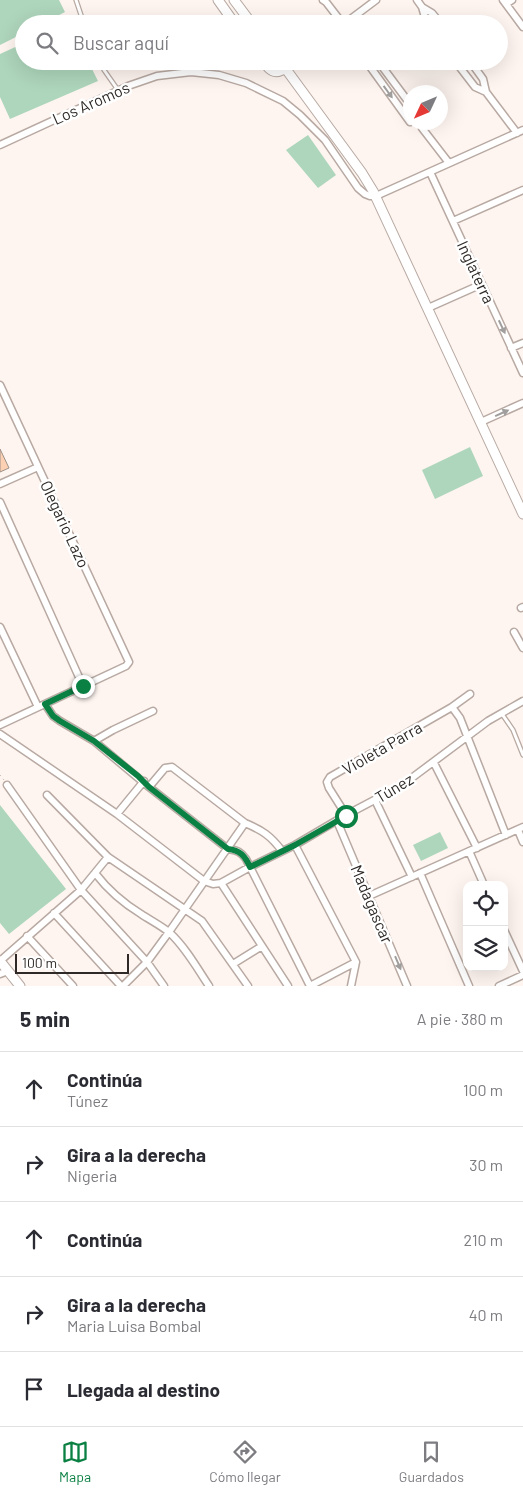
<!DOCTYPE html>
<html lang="es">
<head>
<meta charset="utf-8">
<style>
  :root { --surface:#fff; --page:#f7f7f7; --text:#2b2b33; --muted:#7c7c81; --line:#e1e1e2; --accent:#0b8043 }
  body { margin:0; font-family:Barlow,sans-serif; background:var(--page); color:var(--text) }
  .controls { position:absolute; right:15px; bottom:15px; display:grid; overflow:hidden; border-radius:10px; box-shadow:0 5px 20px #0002 }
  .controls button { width:45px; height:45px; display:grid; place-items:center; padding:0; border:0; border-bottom:1px solid var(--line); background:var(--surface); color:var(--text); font:25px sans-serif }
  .compass { position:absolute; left:403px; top:85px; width:45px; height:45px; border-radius:50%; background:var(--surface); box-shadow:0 5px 20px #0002; rotate:226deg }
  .scale { position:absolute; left:15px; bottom:12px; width:114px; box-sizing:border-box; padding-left:5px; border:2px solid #2e2926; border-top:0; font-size:14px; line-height:18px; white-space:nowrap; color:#2e2926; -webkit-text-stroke:4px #fff; paint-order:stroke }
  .stop { position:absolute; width:15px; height:15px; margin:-11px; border:4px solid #0b8043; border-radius:50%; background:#fff }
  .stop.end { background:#0b8043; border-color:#fff; box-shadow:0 1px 5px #0008 }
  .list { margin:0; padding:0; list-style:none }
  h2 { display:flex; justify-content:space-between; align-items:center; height:65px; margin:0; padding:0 20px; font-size:21px }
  h2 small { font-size:16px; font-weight:400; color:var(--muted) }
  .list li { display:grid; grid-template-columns:32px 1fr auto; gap:15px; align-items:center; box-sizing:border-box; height:75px; padding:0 20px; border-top:1px solid var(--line) }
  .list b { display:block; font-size:19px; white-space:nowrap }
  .list p { margin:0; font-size:16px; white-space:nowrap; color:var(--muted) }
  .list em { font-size:16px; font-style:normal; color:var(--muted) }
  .icon { flex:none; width:28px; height:28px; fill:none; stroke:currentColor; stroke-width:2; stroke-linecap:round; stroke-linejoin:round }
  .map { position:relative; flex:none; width:523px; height:986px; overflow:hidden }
  .search { position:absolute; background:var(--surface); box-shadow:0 5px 20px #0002; left:15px; right:15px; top:15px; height:55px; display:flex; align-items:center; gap:12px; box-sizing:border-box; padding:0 18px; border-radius:28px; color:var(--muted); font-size:19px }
  .sheet { height:440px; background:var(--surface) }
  nav { display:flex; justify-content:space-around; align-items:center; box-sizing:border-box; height:70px; border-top:1px solid var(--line); background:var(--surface); font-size:14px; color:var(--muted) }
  nav a { display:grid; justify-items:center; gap:2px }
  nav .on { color:var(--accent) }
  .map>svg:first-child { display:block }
  .green { fill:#aed6bc }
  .building { fill:#fcd0b2; stroke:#9d9087 }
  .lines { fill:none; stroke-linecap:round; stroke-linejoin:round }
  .lane-casing { stroke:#b8a9a2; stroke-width:5.5 }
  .street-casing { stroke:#b8a9a2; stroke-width:9 }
  .secondary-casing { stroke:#b8a9a2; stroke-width:11 }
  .path { stroke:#b1aaa6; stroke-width:1; stroke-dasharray:1 4; stroke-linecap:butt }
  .lane { stroke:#fff; stroke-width:3 }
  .street { stroke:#fff; stroke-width:6 }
  .secondary { stroke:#fff; stroke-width:9 }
  .oneway { fill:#a19f9d }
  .route { stroke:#0b8043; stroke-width:6 }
  .labels { text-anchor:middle; stroke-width:5; stroke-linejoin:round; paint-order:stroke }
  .street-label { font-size:16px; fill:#2e2926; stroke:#fff }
</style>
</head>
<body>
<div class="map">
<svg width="523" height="986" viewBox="0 0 523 986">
  <rect width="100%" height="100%" fill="#fef5f0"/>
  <path class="green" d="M 0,0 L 59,0 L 65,12 L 42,24 L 24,24 L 24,33 L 0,45 Z
    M 24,43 L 24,61 L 88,61 L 98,81 L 10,119 L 0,97 L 0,54 Z
    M 308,135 L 336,175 L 318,188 L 286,150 Z
    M 470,447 L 483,476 L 435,499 L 422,470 Z
    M 0,805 L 66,889 L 9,934 L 0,923 Z
    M 440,832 L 448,848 L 421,861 L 413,845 Z"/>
  <path class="building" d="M 0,449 L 9,468 L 0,472 Z"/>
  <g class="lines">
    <g class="lane-casing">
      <path id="lane" d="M 76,0 L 84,24
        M 100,61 L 104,70 L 118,90
        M 502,714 L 513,730 L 523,755"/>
    </g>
    <g class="street-casing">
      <path id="street" d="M 323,0 L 326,2 L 343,24
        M 417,0 L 422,7 L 432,13 L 441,24
        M 503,0 L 523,27
        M 506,4 L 512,0
        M 422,7 L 427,24
        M 344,24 L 376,0
        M 366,61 L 410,122
        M 378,61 L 410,104
        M 455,61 L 475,87 L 486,92
        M 470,61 L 483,79 L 486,92 L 517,133
        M 285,68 L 295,61
        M 421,122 L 422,128 L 449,163
        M 0,145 L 128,86 L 157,76 L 191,72 L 219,75 L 246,83 L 283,101 L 300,115 L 325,140 L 358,188 L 365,194 L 370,196 L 376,196 L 523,130
        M 430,172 L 523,373
        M 453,221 L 523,190
        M 428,308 L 482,284
        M 511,348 L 523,343
        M 0,385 L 129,662 L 126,666 L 0,725
        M 481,422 L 523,403
        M 0,484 L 38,467
        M 0,502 L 83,686
        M 521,608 L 523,607
        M 0,627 L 38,707
        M 514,632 L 523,648
        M 45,704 L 53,716 L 60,721 L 94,741 L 149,787 L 228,849 C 237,850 241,852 246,859 L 310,986
        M 452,707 L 460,718 L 506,835
        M 0,734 L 117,814 L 204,881 L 213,884 L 221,883 L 250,867 L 295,845 L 346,815 L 401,786 L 488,721 L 523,701
        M 94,741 L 113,730 L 153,711
        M 434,763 L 477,848
        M 7,785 L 81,890 L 147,962 L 164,986
        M 47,795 L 108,857 L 202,921 L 248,986
        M 375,800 L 412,877
        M 117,814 L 144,781
        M 346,815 L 329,788 L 327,782 L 330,777 L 452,707 L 470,694
        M 337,821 L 407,986
        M 245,823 C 262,830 271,836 282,851
        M 518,830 L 523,842
        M 295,845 L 356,962
        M 469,851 L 484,885
        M 95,873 C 108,890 123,903 141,914 C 150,920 162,926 170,933 C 186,948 197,968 209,986
        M 420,873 L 469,986
        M 221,883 L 288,986
        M 369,896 L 523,827
        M 54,913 L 121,986
        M 504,930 L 523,971
        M 27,936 L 73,986
        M 0,961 L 81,890 L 108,857
        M 233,964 L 262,946
        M 0,974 L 8,971
        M 123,986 L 147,962 L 169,932 L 245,823 L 172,767 L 165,768 L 149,787
        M 310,986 L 356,962 L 351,986
        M 499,986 L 523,975"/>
    </g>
    <g class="secondary-casing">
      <path id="secondary" d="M 218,0 L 235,24
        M 234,0 L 252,24
        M 263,61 C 269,70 275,76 285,68
        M 280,61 L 362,173 L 373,191 L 523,514
        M 0,961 L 20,986"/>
    </g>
    <path class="path" d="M 0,775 L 4,780"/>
    <use href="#lane" class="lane"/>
    <use href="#street" class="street"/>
    <use href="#secondary" class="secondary"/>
  </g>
  <defs><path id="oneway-solid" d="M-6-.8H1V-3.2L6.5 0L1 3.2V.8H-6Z" transform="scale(1.25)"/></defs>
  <g class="oneway">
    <use href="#oneway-solid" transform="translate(388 92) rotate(54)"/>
    <use href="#oneway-solid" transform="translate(502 327) rotate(65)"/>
    <use href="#oneway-solid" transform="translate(502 413) rotate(-24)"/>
    <use href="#oneway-solid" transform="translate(398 963) rotate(67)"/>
  </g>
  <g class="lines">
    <path class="route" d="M 83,686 L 45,704 L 53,716 L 60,721 L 94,741 L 138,776 L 149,787 L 228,849 C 240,850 245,856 250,867 L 295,845 L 346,816"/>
  </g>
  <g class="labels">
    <g class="street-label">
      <text transform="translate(91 103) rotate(-24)" y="6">Los Aromos</text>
      <text transform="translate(476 272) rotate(65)" y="6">Inglaterra</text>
      <text transform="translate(65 524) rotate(65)" y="6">Olegario Lazo</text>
      <text transform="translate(382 748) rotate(-30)" y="6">Violeta Parra</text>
      <text transform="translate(394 788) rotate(-31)" y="6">Túnez</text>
      <text transform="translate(372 904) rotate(67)" y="6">Madagascar</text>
    </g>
  </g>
</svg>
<div class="controls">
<button><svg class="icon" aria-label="locate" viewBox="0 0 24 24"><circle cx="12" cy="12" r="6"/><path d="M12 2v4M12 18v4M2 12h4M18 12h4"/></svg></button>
<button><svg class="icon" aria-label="layers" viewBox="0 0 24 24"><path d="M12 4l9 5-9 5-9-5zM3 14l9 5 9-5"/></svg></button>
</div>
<svg class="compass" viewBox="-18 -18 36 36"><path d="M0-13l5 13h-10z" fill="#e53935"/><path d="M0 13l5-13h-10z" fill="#7c7c81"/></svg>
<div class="scale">100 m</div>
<div class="stop" style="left:346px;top:816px"></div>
<div class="stop end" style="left:83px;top:686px"></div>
<div class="search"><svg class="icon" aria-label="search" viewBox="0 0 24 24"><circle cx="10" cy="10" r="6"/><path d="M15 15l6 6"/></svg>Buscar aquí</div>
</div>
<section class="sheet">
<h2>5 min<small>A pie · 380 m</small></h2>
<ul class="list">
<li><svg class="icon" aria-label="ahead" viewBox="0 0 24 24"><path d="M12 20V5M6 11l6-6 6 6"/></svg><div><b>Continúa</b><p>Túnez</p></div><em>100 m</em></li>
<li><svg class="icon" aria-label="right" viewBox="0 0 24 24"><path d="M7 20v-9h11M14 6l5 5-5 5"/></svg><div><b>Gira a la derecha</b><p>Nigeria</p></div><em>30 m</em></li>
<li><svg class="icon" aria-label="ahead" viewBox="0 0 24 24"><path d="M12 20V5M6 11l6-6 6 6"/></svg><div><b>Continúa</b></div><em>210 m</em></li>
<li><svg class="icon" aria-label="right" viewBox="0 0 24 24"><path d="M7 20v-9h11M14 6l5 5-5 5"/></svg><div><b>Gira a la derecha</b><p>Maria Luisa Bombal</p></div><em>40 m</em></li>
<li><svg class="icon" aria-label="arrive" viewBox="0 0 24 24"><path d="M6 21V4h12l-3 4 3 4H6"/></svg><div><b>Llegada al destino</b></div></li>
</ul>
</section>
<nav>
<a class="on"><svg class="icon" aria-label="map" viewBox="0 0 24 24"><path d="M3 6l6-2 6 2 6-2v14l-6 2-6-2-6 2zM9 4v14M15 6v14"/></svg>Mapa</a>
<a><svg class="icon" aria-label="directions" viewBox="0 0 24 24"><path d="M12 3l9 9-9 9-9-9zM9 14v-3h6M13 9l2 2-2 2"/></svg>Cómo llegar</a>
<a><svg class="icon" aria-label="saved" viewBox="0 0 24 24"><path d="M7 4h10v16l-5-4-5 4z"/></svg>Guardados</a>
</nav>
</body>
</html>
